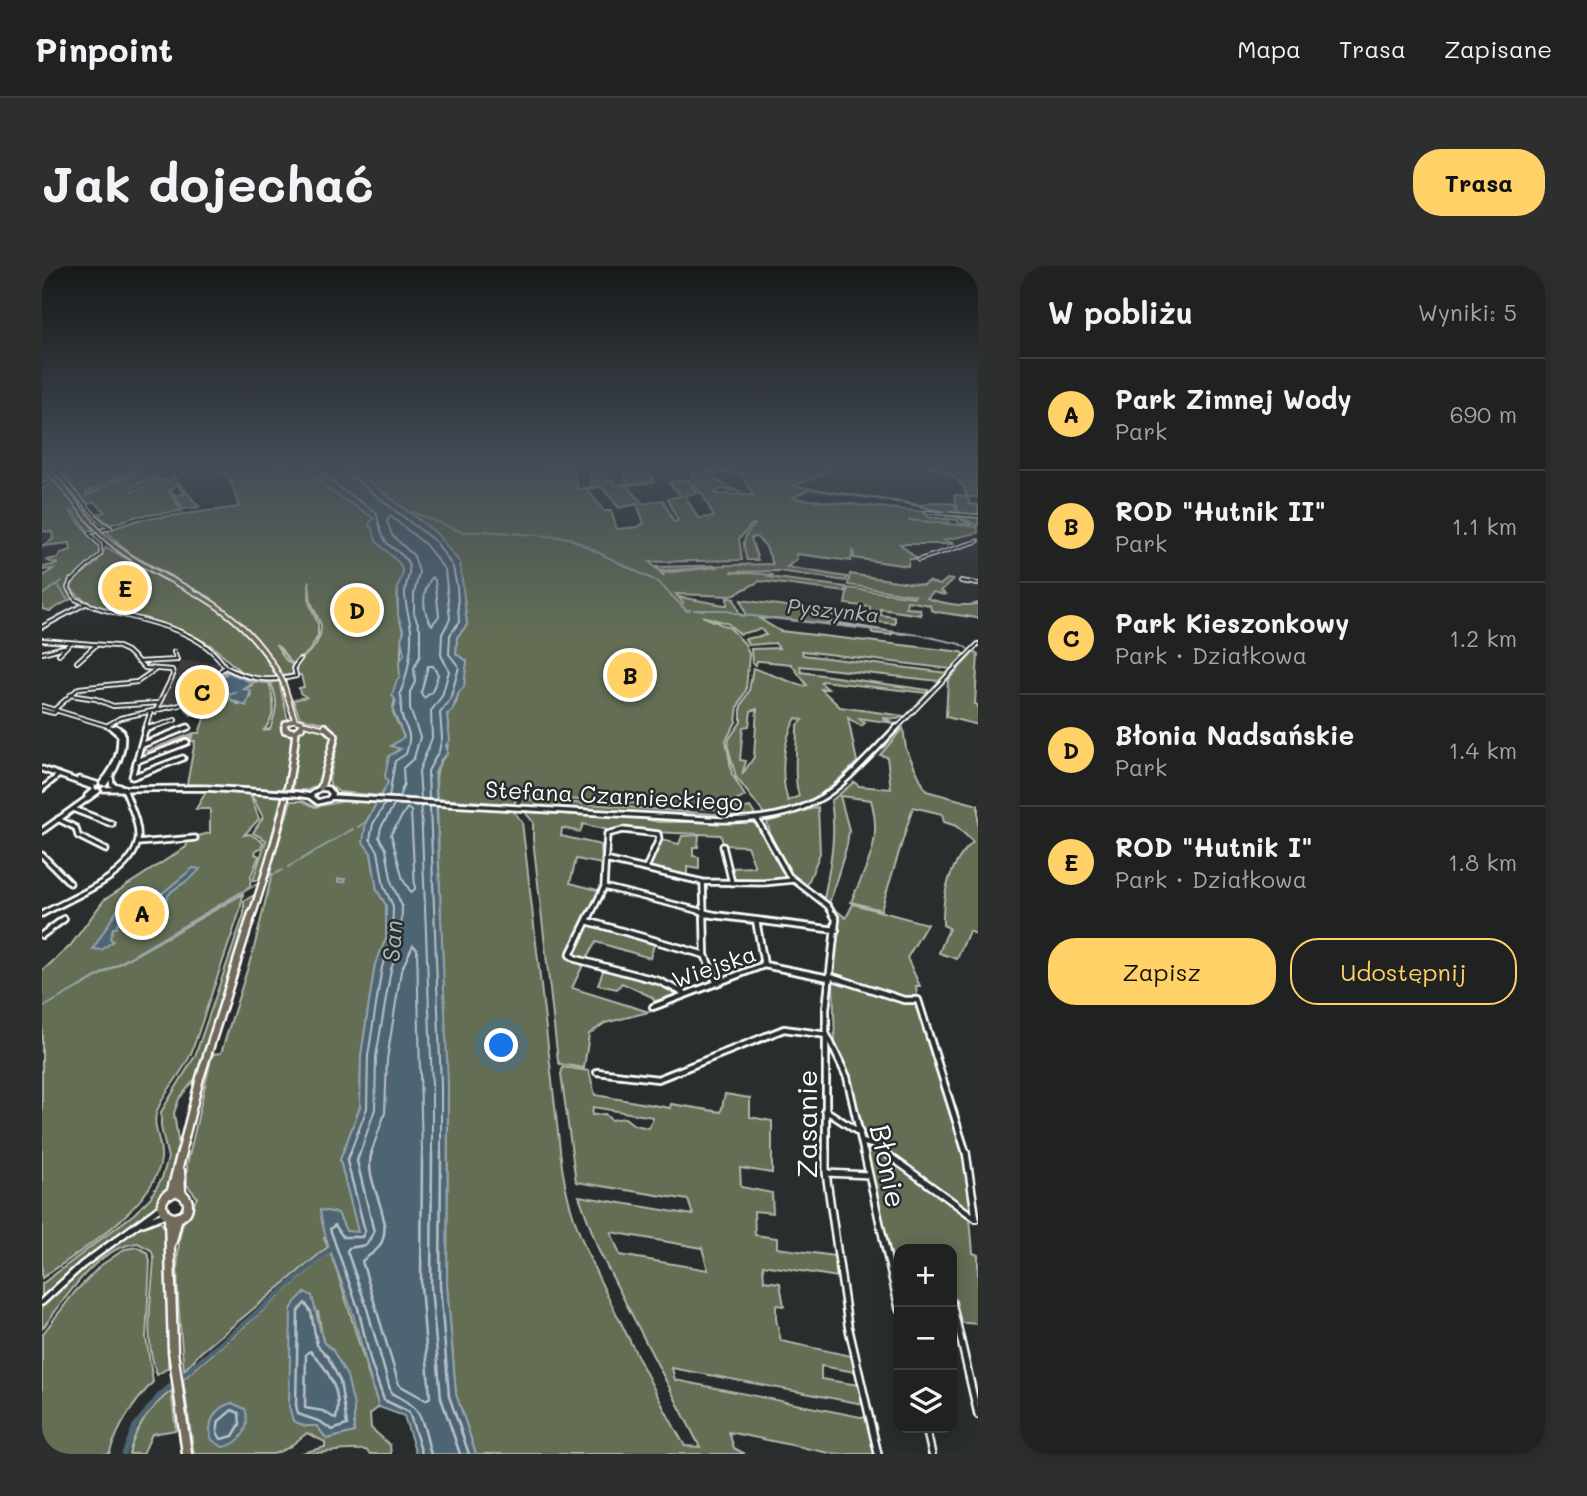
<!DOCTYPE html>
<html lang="pl">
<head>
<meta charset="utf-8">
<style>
  :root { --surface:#202222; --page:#2d2f2f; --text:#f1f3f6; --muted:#a2a4a5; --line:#3d3f40; --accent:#ffd166 }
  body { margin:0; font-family:Mali,sans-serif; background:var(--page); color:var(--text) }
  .controls { position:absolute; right:21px; bottom:21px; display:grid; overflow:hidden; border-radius:14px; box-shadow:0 4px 18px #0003 }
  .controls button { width:63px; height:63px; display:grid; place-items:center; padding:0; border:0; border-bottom:2px solid var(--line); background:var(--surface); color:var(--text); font:35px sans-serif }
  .you { position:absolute; left:460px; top:780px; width:24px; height:24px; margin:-18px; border:5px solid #fff; border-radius:50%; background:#1a73e8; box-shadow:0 0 0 10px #1a73e833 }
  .badge { display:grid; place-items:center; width:46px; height:46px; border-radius:50%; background:var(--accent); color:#111; font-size:23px; font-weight:700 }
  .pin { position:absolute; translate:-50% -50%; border:4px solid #fff; box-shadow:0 2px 7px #0006 }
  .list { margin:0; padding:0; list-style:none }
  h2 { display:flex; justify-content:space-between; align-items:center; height:91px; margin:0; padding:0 28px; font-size:30px }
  h2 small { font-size:23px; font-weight:400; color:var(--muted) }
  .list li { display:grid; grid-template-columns:46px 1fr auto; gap:21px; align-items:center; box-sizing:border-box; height:112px; padding:0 28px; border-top:2px solid var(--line) }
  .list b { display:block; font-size:26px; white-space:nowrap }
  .list p { margin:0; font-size:23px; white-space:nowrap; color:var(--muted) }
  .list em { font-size:23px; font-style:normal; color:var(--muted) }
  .actions { display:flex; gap:14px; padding:21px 28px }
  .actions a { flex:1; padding:16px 0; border:2px solid var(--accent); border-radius:28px; text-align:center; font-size:24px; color:var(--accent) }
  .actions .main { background:var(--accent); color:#111 }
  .icon { flex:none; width:38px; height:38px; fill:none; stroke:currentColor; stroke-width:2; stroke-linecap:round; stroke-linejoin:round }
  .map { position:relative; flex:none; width:936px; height:1188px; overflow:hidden; border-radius:28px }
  header { display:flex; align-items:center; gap:42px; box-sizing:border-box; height:98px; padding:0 35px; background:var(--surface); border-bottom:2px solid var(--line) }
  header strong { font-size:33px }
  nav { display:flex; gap:38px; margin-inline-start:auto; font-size:24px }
  .intro { display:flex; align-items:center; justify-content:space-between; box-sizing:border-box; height:168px; padding:0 42px }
  h1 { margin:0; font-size:49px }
  .button { padding:18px 32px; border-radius:28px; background:var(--accent); color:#111; font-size:24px; font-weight:700 }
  main { display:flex; gap:42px; padding:0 42px }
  aside { flex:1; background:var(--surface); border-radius:28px; box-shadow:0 4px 18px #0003 }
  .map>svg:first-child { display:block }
  .built { fill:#3f3c3f }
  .green { fill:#646e55; stroke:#b2b6aa; stroke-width:2; fill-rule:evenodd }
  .water { fill:#4e6573; stroke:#95a3ab; stroke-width:2 }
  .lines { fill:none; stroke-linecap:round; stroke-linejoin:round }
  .shore-far1 { stroke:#b8c1c7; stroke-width:2 }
  .shore { stroke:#b8c1c7; stroke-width:2.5 }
  .stream { stroke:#95a3ab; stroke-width:2 }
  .canal { stroke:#4e6573; stroke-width:5 }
  .minor-far4-casing { stroke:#fff; stroke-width:5 }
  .minor-far3-casing { stroke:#fff; stroke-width:6 }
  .minor-far2-casing { stroke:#fff; stroke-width:9 }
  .minor-far1-casing { stroke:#fff; stroke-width:10 }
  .minor-casing { stroke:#fff; stroke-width:10 }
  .tertiary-far2-casing { stroke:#fff; stroke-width:6 }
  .tertiary-far1-casing { stroke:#fff; stroke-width:9 }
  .tertiary-casing { stroke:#fff; stroke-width:10 }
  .primary-far3-casing { stroke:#fff; stroke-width:7 }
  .primary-far2-casing { stroke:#fff; stroke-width:10 }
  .primary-far1-casing { stroke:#fff; stroke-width:11 }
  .primary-casing { stroke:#fff; stroke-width:13 }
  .minor-far4 { stroke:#2a2d2e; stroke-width:2 }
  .minor-far3 { stroke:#2a2d2e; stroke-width:2.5 }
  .minor-far2 { stroke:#2a2d2e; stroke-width:3.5 }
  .minor-far1 { stroke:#2a2d2e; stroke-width:4.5 }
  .minor { stroke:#2a2d2e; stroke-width:5 }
  .tertiary-far2 { stroke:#2a2d2e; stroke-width:2.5 }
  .tertiary-far1 { stroke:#2a2d2e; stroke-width:3.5 }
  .tertiary { stroke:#2a2d2e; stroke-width:5 }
  .primary-far3 { stroke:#726b5a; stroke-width:3.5 }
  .primary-far2 { stroke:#726b5a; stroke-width:5 }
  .primary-far1 { stroke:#726b5a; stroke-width:6 }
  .primary { stroke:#726b5a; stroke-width:8 }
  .tertiary-bridge-casing { stroke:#fff; stroke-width:9; stroke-linecap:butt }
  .primary-bridge-casing { stroke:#fff; stroke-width:7; stroke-linecap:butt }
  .tertiary-bridge { stroke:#2a2d2e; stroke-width:3.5 }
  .primary-bridge { stroke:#726b5a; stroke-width:3.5 }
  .labels { text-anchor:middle; stroke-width:5; stroke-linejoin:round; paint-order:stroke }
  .far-water-label { font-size:21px; font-style:italic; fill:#afbac0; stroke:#2a2d2e }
  .street-label { font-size:23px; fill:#fff; stroke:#2a2d2e }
  .water-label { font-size:24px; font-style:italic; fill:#afbac0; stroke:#2a2d2e }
  .near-street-label { font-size:28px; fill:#fff; stroke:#2a2d2e }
</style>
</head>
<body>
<header>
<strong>Pinpoint</strong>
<nav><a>Mapa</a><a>Trasa</a><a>Zapisane</a></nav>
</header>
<div class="intro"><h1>Jak dojechać</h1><a class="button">Trasa</a></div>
<main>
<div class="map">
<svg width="936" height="1188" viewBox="0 0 936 1188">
  <rect width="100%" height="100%" fill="#2a2d2e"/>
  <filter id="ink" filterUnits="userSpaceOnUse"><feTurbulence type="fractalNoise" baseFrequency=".0143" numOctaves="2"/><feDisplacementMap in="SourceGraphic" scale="14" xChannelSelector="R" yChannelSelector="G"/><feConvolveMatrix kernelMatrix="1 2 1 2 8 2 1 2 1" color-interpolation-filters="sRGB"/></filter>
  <g filter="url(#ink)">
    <path class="built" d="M 140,395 L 178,397 L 174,407 L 141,436 L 130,441 L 117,441 Z"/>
    <path class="green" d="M 1,200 L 54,265 L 46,265 L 33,247 L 27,244 L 58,282 L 57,289 L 26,318 L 25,323 L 31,332 L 8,345 L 0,343 L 0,311 L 11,303 L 1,304 L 0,301 L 16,298 L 3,294 L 16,292 L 19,287 L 29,284 L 28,277 L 0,280 L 11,273 L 10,266 L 0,265 L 0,223 L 12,215 L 8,214 L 0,217 Z
      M 44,200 L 100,200 L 44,227 L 44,230 L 107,200 L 115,210 L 89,222 L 91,226 L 116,213 L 119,215 L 131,213 L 130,209 L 157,241 L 142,243 L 128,225 L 134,229 L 142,228 L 135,218 L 127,225 L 140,245 L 96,250 L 68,259 L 55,248 L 63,246 L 53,236 L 45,237 L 21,212 L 20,208 Z
      M 176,200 L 265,200 L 284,222 L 332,252 C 333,288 361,289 361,307 C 361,312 357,318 356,322 C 354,336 356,353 362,365 C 357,377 360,404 357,419 C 356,426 350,439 351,446 C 353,454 360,463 362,472 L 350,480 L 359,482 L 353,486 L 346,517 L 340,530 L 297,526 L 289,520 L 287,514 L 296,477 L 295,466 L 282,457 L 258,452 L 251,434 L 264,431 L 258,427 L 257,422 L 262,421 L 259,409 L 255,409 L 254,399 L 273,380 L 278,370 L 279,359 L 269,336 L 267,314 L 267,336 L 276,358 L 276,370 L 267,385 L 252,398 C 243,394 243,384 235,380 L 243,393 L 251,400 L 251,409 L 241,412 C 222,379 201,356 170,334 L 170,332 L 134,314 L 131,316 C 175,340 213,366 235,413 C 203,418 193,399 171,381 C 164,375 152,371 142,367 C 110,353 49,349 29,322 L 33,313 L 55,296 L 64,281 L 124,315 L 133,312 L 90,289 L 64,265 L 96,254 L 197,241 L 189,216 Z
      M 306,200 L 531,202 L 536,223 L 550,221 L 546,202 L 540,200 L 556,202 L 572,200 L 562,202 L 565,214 L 571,214 L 573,219 L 585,218 L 581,201 L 642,200 L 607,201 L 612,216 L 585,219 L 601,238 L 621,234 L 632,256 L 636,255 L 626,233 L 639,230 L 626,216 L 648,214 L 654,227 L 643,230 L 656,252 L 672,251 L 660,227 L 657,227 L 648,202 L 658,202 L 660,207 L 669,204 L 667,201 L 679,200 L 785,200 L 790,205 L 752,220 L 880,239 L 891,236 L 913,238 L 914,248 L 911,249 L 930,259 L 917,258 L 915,254 L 906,253 L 907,257 L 866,254 L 936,261 L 936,267 L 902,274 L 913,278 L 858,278 L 875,293 L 867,293 L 866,300 L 812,292 L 811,284 L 809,295 L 754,288 L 755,293 L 745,301 L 805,311 L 804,315 L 737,305 L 688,306 L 732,309 L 727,311 L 804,321 L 803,326 L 718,315 L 689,330 L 634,328 L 642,338 L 637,331 L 682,339 L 685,339 L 685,332 L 692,333 L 698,349 L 704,350 L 699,334 L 796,347 L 800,350 L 785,349 L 785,355 L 865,368 L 849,367 L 849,369 L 830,367 L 829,363 L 733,352 L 718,353 L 738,365 L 920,386 L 923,389 L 909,403 L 760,385 L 761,389 L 906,407 L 897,415 L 758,400 L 759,406 L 886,424 L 884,427 L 780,415 L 779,417 L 786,423 L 779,423 L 798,441 L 862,450 L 855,453 L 840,452 L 852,457 L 816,452 L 823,457 L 819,460 L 806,452 L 815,496 C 785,526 767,542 723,549 L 694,511 L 686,481 L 687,473 L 699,456 L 699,440 L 707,425 L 711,402 L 760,420 L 765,419 L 749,398 L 718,395 L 715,395 L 714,399 L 710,397 L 709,383 L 737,382 L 733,377 L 707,379 L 703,373 L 724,369 L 719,363 L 698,368 L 685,357 L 660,350 L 688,362 L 703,378 L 707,388 L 704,424 L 696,440 L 694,456 L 684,474 L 690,508 L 703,530 L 694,535 L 694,541 L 684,544 L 479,530 L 467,521 L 474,534 L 472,538 L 395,533 C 394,516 391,501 405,488 L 407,457 L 405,448 L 414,437 L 425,395 L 414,388 L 415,371 L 425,359 L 418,298 L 394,267 ZM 664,207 L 699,207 L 711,229 L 672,228 L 678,223 L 700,226 C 686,223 676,214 664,207 ZM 560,221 L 577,242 L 595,238 L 602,257 L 596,261 L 575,263 L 569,245 L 562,245 L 545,223 ZM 767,223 L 861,237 L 908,247 L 904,248 L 905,253 L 886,251 L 884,246 L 750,232 ZM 710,258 L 713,259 C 700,270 700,278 705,294 L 716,294 L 709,272 L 714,271 L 723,279 L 731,298 L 615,301 L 618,305 L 676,301 L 621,307 L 622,310 L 608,296 L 700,294 L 697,273 ZM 715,443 L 712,491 L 700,509 L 704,495 L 698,494 L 701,461 L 707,460 L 709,445 ZM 754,452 L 761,454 L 755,460 C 755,481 751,511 757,530 L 746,535 C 738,510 740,475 754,452 Z
      M 884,200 L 936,200 L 936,231 L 925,231 L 928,238 L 936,239 L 936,260 L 914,249 L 917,248 L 912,229 L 925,230 C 921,212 901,204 884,200 Z
      M 808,308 L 881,319 L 886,315 L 898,319 L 905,313 L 911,314 L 899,325 L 904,328 L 902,329 L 891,326 L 885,332 C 898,337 924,342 936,337 L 936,352 L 895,346 L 889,344 L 888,339 L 865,335 L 864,342 L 878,343 L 879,349 L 838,343 L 839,349 L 853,351 L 853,358 L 827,355 L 828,341 L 803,338 L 806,322 L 872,331 L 873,329 L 806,319 Z
      M 932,386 L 936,389 L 933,438 L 936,439 L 936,459 L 904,451 L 906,414 Z
      M 181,405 L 213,416 L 227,417 C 233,436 234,450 222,464 L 228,463 C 235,444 237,436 229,417 L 237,415 L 246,454 L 238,461 L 250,468 L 252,474 L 248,524 L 145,518 L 153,475 L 148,475 L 152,468 C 144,477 123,481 110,486 L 113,489 L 98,494 L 102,482 L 105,485 L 152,467 L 157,467 L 163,450 L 156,447 L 149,449 L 141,439 ZM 183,407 L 210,416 L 210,419 L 199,424 L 209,428 L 204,438 L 195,438 L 188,433 L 188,428 L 196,426 L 185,426 L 177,422 Z
      M 266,460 C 277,462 289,462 290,475 L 279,518 L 266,524 L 251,524 L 255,468 Z
      M 861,462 L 864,483 L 884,525 L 936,539 L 936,669 L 927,665 L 915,693 L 897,687 L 907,662 L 901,659 C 900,628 907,598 931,576 L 914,560 L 902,556 L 900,548 L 871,541 L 839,644 L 809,636 C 825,597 841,577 829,534 L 798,530 L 807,564 L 805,579 L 787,638 L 782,633 C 788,599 795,569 789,535 L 812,516 L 817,520 L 849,523 L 845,491 L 838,489 Z
      M 165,524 L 207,526 L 217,553 L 202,569 L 208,568 L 221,576 L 219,582 L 214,584 L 213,588 L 217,590 L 209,610 L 208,621 L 37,721 L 201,628 L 198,645 L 150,785 C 142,807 123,823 115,845 C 109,860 121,877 119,893 C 113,940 37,986 0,1012 L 0,705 L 28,680 L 62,634 L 144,581 L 146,575 L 151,576 L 156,570 L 168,567 L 168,543 L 154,543 Z
      M 212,527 L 243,530 L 218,614 L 211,614 L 224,574 L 211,567 L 221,551 L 210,530 Z
      M 482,533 L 673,548 L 708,541 L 714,550 L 680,552 L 478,539 Z
      M 307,534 L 336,535 L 324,556 L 335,624 L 344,639 L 344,673 L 333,699 L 319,790 L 318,841 L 298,894 L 317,967 L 304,965 L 282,972 L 286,981 L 158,1087 L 142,1105 C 139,1070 129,986 142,955 C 146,946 152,941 155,931 L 145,919 L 145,899 L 169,793 L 171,788 L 179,787 L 212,682 L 230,608 L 227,609 L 249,535 L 261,535 L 273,541 Z
      M 395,539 L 470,543 L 480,556 L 520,901 C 528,959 555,1009 581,1061 C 601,1101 620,1141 643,1180 L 658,1181 L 557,985 L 537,930 L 651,949 L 646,934 L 534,916 L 519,808 L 521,801 L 547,805 L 553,829 L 628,842 L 629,838 L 679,846 L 683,828 L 708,832 L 708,851 L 730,855 L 730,907 L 698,902 L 699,921 L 730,927 L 731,947 L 712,945 L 713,969 L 735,972 L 735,982 L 792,990 L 796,1011 L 721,999 L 722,1015 L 738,1017 L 742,1040 L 734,1039 L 734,1053 L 739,1075 L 809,1090 L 813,1106 L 779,1100 L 779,1113 L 816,1119 L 821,1138 L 630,1102 L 633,1114 L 824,1152 L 833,1188 L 792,1188 L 687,1166 L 692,1182 L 703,1188 L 434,1188 L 414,1128 L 405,1019 L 406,854 ZM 551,841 L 611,851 L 611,852 L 607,862 L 592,859 L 583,852 L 569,854 L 563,848 L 550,849 ZM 569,966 L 660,982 L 666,1004 L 578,989 Z
      M 776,541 L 778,587 L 764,622 C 742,607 732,582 725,556 Z
      M 483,546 L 598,552 L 617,556 L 710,556 L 719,563 L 747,613 L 692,615 L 688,602 L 713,601 L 705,580 L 681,579 L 679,569 L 565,564 L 541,558 L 538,566 L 520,562 L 519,570 L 559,579 L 560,598 L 534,593 L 528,617 L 559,625 L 527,685 L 529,692 L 542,697 L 530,722 L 607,746 L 563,757 L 547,768 L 542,802 L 518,798 L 516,795 L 491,573 L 491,556 Z
      M 657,569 L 656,581 L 651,581 L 651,590 L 657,591 L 657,603 L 645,601 L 645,610 L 607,601 L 619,574 L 637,578 L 640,570 Z
      M 214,628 L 156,809 L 137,833 L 132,847 L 137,881 L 127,924 L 114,942 L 59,980 L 0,1032 L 0,1018 L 92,948 L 108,932 L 120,912 L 126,892 L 119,861 L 119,846 L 153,790 L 202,648 L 202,635 Z
      M 811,638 L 885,658 L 865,692 L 878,720 L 874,720 C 877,756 893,785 904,819 C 918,861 925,904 931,948 L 826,872 L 820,865 L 806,808 L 793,778 L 791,713 L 846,731 L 791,708 L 796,659 L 789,640 L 804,652 Z
      M 546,657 L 613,676 L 608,692 L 554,676 L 543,695 L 530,687 Z
      M 562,702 L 623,718 L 637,724 L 637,728 L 613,735 L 610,731 L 580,717 L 575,723 L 556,719 Z
      M 828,882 L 835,884 L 928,952 L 931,987 L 936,989 L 936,1058 L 911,1056 L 910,983 L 857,983 L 857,1024 L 855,1024 L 824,886 Z
      M 117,955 L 123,961 L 126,969 L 126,1102 L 115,1109 C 101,1074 110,1029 112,992 L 109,984 L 96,977 C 53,982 25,1031 0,1063 L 0,1040 C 25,1016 82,959 117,955 Z
      M 95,981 L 106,987 L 108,995 L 104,1072 L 111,1116 C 90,1139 77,1159 67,1188 L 0,1188 L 0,1069 L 32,1027 L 58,1000 L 83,983 Z
      M 288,986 C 307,1037 319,1089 337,1141 L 328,1148 L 329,1162 L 348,1179 L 349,1188 L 328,1188 L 324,1184 C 301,1182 280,1188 256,1188 L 283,1181 L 283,1176 L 265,1167 L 246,1182 L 232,1188 L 152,1188 L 141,1113 ZM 276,1045 L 281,1076 L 290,1083 L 312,1166 L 285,1173 L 275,1160 Z
      M 129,1125 L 134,1164 L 110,1168 L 101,1188 L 87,1188 C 93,1162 108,1141 129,1125 Z"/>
    <path class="water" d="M 265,200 L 306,200 L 394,267 L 418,297 L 425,359 L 415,371 L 414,388 L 425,395 L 422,421 L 417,426 L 410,445 L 405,448 L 408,474 L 404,479 L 405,488 L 399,493 L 393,507 L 406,818 L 405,1019 L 414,1128 L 434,1188 L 374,1188 L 362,1150 L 337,1141 C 326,1108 319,1074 309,1042 C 298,1009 283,979 278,944 L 296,947 L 304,965 L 316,966 L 298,894 L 318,841 L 319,790 L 333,698 L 344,673 L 344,639 L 335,624 L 329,587 L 321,576 L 324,556 L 346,517 L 343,510 L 347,490 L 359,483 L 349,480 L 362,471 L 351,445 L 354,435 L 350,429 L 355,414 L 358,411 L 357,397 L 362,388 L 359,373 L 362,365 L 356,350 L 356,320 L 361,307 L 358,298 L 334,275 L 331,263 L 327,259 L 332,252 L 284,222 Z
      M 186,406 L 211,417 L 201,423 L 209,424 L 204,440 L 188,433 L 187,429 L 195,426 L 188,427 L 177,422 L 176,417 Z
      M 151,602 L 158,603 C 152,612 139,618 130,625 C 123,631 123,640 119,647 L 109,652 L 108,642 L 112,634 Z
      M 91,631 L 95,634 L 78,650 L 74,662 L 71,662 L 68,672 L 71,675 L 60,684 L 51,683 L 75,644 Z
      M 263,1026 L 270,1030 L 281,1076 L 290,1083 L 305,1110 L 312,1140 L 312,1166 L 285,1173 L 275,1160 L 263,1160 L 251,1155 L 247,1140 L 249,1044 L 253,1036 Z
      M 190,1137 L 203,1143 C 209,1161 200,1178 181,1181 L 170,1174 C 164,1157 173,1141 190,1137 Z"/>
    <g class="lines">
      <path class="shore-far1" d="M 274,200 L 289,216 L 334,246 C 337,255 338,269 345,277 C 351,283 361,288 365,295 C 371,306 363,316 363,327 C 363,341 368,352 369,364 C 370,383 366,410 358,427 C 361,434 359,437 359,444 C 360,465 373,459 364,488 L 353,495 L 347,531
        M 303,200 L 306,208 L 394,276 L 411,301 L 415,321 L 417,356 L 408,369 L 407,388 L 417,401 L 408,434 L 398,447 L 400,472 L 397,485 L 386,505 L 387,533
        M 390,311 L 393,314 L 397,350 L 390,359 C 379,344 380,326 390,311 Z
        M 386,400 L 391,400 L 396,409 L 390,426 L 382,432 L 379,427 Z
        M 357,531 L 362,518 L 361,502 L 372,492 L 378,471 L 368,443 L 368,426 L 373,416 L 372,402 L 378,390 L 378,363 L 372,347 L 372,328 L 377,306 L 372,290 L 350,269 L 345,255 L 348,250 L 383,278 L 403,304 L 408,353 L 400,368 L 399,389 L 407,405 L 400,430 L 389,445 L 390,472 L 377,505 L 379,533
        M 379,540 L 390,819 L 390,887
        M 388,540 L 399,819 L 399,887
        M 365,542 L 369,545 L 373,623 L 369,626 L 361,614 L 349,568 Z
        M 308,887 L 325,842 L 326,790 L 340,701 L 350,674 L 351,640 L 342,621 L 336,585 L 328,573 L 331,558 L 343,538
        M 318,887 L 333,843 L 334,791 L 349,703 L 359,675 L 360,640 L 350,618 L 344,583 L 337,571 L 339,561 L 353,538
        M 329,887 L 343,847 L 345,793 L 359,705 L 371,679 L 375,683 L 380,887"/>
      <path class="shore" d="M 309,886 L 305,895 L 323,965 L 320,971 L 301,971 L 293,959 L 288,963 L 316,1042 L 329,1097 L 342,1134 L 367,1146 L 380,1188
        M 318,886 L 315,895 L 332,966 L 324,979 L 307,982 L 305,985 L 324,1039 L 349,1127 C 384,1143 379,1154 389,1188
        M 330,886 C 319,915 356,953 337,981 C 333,986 325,991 320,995 L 357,1119 L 384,1134 L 388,1131 L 379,1020 L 380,886
        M 390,886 L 389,1021 L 399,1132 L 418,1188
        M 399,886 L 398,1020 L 407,1130 L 427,1188
        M 263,1037 L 269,1046 L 275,1079 L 286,1091 L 298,1115 L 305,1159 L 290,1164 L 279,1156 L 256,1148 L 254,1139 L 256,1046 Z
        M 268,1085 C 286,1102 301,1128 294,1153 L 281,1145 L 263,1142 L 264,1088 Z
        M 190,1144 L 197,1147 L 198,1158 L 191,1170 L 179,1173 L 175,1166 L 177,1155 Z"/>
      <path class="stream" d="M 370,246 L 420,266 L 439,266
        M 442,265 L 527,272 L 616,316 L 645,345 L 648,344
        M 16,319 L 25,333
        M 0,329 L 20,315
        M 652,344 L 681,344 L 701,349 L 878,369 L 918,378 L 926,383
        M 933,387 L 936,389
        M 316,561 L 324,556
        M 246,601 L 311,563
        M 296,613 L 304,613 L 303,616 L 296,616 Z
        M 222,614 L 240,604
        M 0,742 L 217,617"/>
      <path class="canal" d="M 82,1188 L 93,1160 L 117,1130 L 289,983"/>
      <g class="minor-far4-casing">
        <path id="minor-far4" d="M 9,200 L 59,256 L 69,262
          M 884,246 L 936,250
          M 876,294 L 936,275
          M 919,315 L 926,316
          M 29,316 L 59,288 L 58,279 L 47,267 L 69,262"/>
      </g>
      <g class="minor-far3-casing">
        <path id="minor-far3" d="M 29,314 L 26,322 L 33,333 C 80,356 153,353 183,401
          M 919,315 L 936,318
          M 0,361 L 43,338
          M 0,374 L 74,380 L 85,385 L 103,402 L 130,404 L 131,409 L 113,446
          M 0,387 L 22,381
          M 17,388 L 28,377
          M 35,396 L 54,379
          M 96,396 L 135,394 L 132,386
          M 183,401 C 208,414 227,416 254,410 L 252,401 L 258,393
          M 28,429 L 54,433 L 71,440 L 117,437
          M 13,443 L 37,422 L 95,416 L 114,403
          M 0,444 L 12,447 L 15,444
          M 66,459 L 78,452 L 138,439 L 183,401
          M 103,463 L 108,447
          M 105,463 L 133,454
          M 141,463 L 147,461"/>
      </g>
      <g class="minor-far2-casing">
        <path id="minor-far2" d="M 104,461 L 90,511 L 141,492
          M 105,463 L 110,461
          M 100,479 L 146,461
          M 95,495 L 145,476
          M 0,523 L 17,509
          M 31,543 L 70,558
          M 16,553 L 34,562 L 36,570 L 64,584
          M 715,553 L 747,610 L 786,640 L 792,650
          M 96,577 L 153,572
          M 681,580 L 690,617
          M 0,589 L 28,617
          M 563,594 L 661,616 L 721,617 L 751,614
          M 661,616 L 662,650
          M 562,621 L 678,650
          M 0,648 C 28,632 91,610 96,574 C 98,557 87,538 82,522
          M 548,650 L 562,621 L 565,568 L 581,564 L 616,568 L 617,573 L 604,602"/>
      </g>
      <g class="minor-far1-casing">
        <path id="minor-far1" d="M 548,648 L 528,689 L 534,693 L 617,715 L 644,728
          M 662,648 L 663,689 L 674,716
          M 664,648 L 794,664
          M 714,654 L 722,699
          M 545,655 L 663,689
          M 0,669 L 22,653
          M 788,710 L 862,734 L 876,734 L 924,887
          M 611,741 L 722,699 L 787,712
          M 786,771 L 805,811 L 822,887
          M 555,806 L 616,813 L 742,763 L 785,769
          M 783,844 L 818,867
          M 820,876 L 834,880 L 844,887
          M 784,887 L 784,743 L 794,653 L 791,648"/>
      </g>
      <g class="minor-casing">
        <path id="minor" d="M 784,886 L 784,907 L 806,1059 L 836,1188
          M 822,886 L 857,1043
          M 842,886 L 933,952
          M 924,886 L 934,953
          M 784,907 L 827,909
          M 910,1036 L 936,1149
          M 884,1162 L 890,1188"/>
      </g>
      <g class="tertiary-far2-casing">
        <path id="tertiary-far2" d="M 0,440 L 76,463
          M 854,463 L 936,378"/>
      </g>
      <g class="tertiary-far1-casing">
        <path id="tertiary-far1" d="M 0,503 L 51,521
          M 69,512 L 70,519 L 82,522
          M 37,513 L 54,518
          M 60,517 C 72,504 79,487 78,469 L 70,462
          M 63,518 C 74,503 83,485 80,466 L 73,461
          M 62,523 L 164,522 L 238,527
          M 255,528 L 268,530 L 276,536 L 287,533 L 290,528
          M 45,530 L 52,524
          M 268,530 L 278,522 L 286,523 L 290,528
          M 289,531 L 679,554 C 774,554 794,525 855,461
          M 0,565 L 56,525"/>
      </g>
      <g class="tertiary-casing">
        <path id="tertiary" d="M 101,957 L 121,949
          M 0,1036 L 40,999 L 119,941"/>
      </g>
      <g class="primary-far3-casing">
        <path id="primary-far3" d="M 3,200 L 55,263
          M 58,267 C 84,293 117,307 150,325 C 188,345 217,372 238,410
          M 241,416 L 253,454
          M 261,457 L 285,463
          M 243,463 L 242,458 L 251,454 L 260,456 L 260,461 L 256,463"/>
      </g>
      <g class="primary-far2-casing">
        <path id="primary-far2" d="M 243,461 L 243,464 L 252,466 L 259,461
          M 279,522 L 293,470 L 283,461
          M 210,650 C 230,587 248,531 254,465"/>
      </g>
      <g class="primary-far1-casing">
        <path id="primary-far1" d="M 139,887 L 158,812 L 210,648"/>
      </g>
      <g class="primary-casing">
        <path id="primary" d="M 138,905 L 139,926
          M120 939a13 13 0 1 1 26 0a13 13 0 1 1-26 0Z
          M 129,928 L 140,886
          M 127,952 L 131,1085 L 145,1188
          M 130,975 L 136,951"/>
      </g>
      <use href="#minor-far4" class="minor-far4"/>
      <use href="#minor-far3" class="minor-far3"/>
      <use href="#minor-far2" class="minor-far2"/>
      <use href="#minor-far1" class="minor-far1"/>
      <use href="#minor" class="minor"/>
      <use href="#tertiary-far2" class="tertiary-far2"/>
      <use href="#tertiary-far1" class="tertiary-far1"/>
      <use href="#tertiary" class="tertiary"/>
      <use href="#primary-far3" class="primary-far3"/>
      <use href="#primary-far2" class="primary-far2"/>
      <use href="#primary-far1" class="primary-far1"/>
      <use href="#primary" class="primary"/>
      <g class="tertiary-bridge-casing">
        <path id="tertiary-bridge" d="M 238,527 L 255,528"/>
      </g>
      <g class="primary-bridge-casing">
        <path id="primary-bridge" d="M 55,263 L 58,267
          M 238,410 L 241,416"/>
      </g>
      <use href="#tertiary-bridge" class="tertiary-bridge"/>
      <use href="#primary-bridge" class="primary-bridge"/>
    </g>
  </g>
  <linearGradient id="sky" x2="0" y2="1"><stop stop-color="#171919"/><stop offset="0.55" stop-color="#444c57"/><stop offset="1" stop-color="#444c57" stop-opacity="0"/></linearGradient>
  <rect width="936" height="366" fill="url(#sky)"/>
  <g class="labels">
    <g class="far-water-label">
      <text transform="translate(791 345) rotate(6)" y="7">Pyszynka</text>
    </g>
    <g class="street-label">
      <text transform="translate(572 530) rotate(3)" y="8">Stefana Czarnieckiego</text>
      <text transform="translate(672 701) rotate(-19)" y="8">Wiejska</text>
    </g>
    <g class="water-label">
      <text transform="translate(351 675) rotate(-86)" y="8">San</text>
    </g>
    <g class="near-street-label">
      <text transform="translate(765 858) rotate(-90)" y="10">Zasanie</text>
      <text transform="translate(846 900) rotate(78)" y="10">Błonie</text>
    </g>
  </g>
</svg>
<div class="controls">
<button>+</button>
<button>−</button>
<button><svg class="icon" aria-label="layers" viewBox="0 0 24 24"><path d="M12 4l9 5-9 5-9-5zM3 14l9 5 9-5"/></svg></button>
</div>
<div class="you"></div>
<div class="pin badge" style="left:100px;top:647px">A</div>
<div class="pin badge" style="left:588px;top:409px">B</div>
<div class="pin badge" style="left:160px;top:426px">C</div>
<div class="pin badge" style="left:315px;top:344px">D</div>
<div class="pin badge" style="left:83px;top:322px">E</div>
</div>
<aside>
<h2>W pobliżu<small>Wyniki: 5</small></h2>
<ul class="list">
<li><span class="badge">A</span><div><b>Park Zimnej Wody</b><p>Park</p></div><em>690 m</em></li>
<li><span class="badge">B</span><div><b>ROD &quot;Hutnik II&quot;</b><p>Park</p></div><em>1.1 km</em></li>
<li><span class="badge">C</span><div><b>Park Kieszonkowy</b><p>Park · Działkowa</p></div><em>1.2 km</em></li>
<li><span class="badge">D</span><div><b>Błonia Nadsańskie</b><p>Park</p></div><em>1.4 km</em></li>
<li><span class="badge">E</span><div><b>ROD &quot;Hutnik I&quot;</b><p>Park · Działkowa</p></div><em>1.8 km</em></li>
</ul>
<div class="actions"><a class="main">Zapisz</a><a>Udostępnij</a></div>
</aside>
</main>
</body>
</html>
